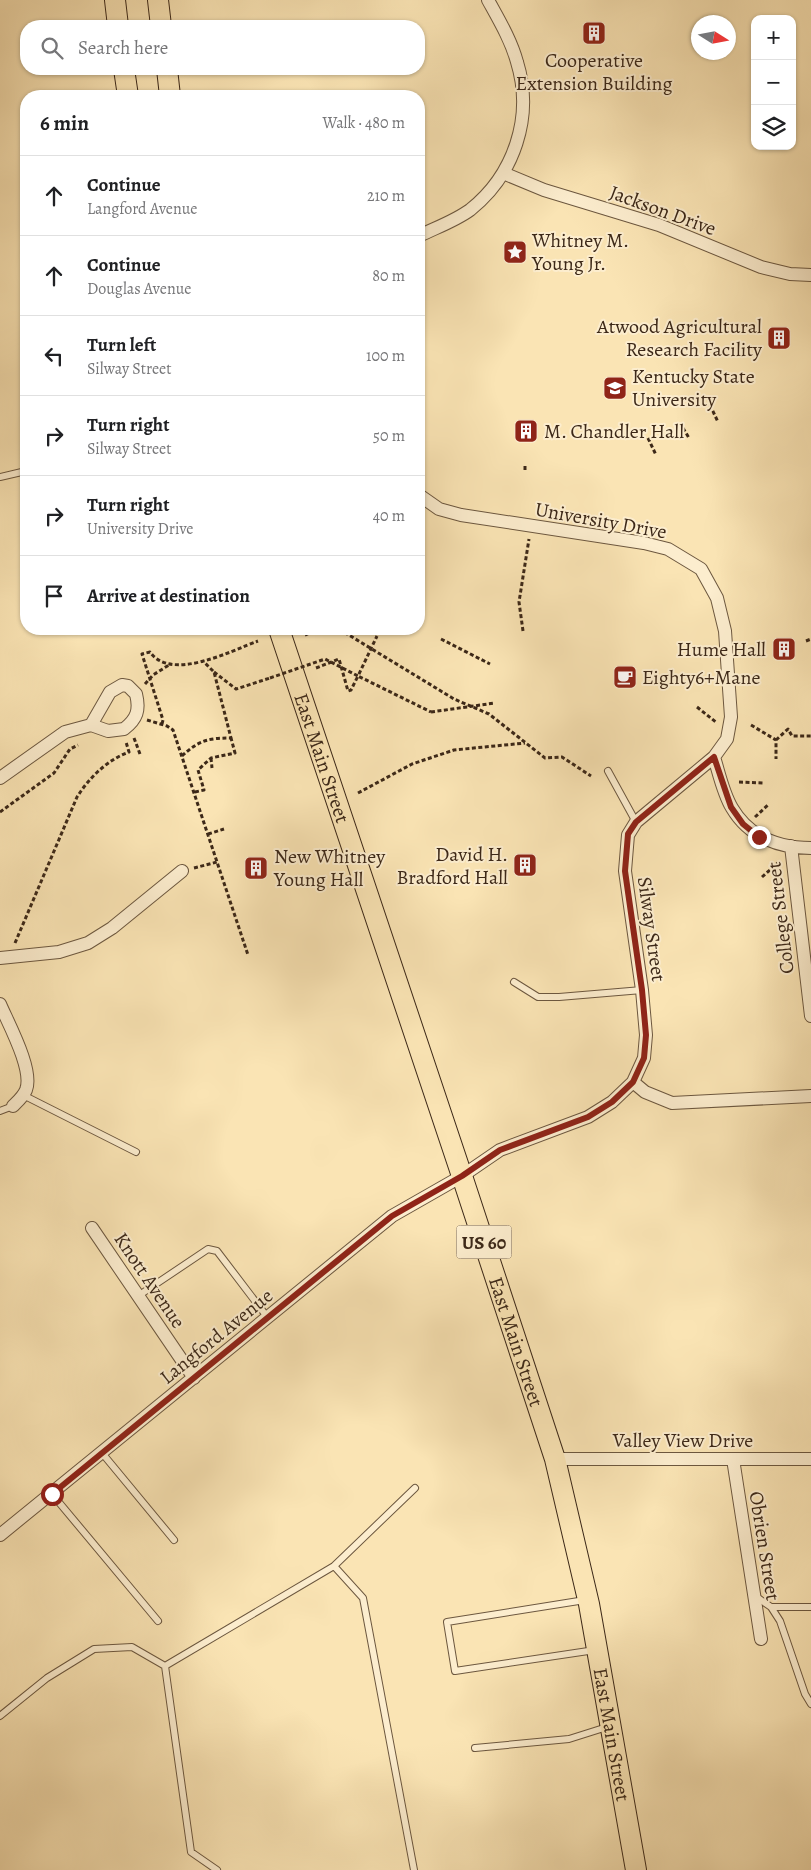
<!DOCTYPE html>
<html lang="en">
<head>
<meta charset="utf-8">
<style>
  :root { --surface:#fff; --page:#f2f2f2; --text:#202124; --muted:#757577; --line:#e0e0e0 }
  body { margin:0; font-family:Alegreya,serif; background:var(--page); color:var(--text) }
  .controls { position:absolute; right:15px; top:15px; display:grid; overflow:hidden; border-radius:10px; box-shadow:0 1px 4px #0004 }
  .controls button { width:45px; height:45px; display:grid; place-items:center; padding:0; border:0; border-bottom:1px solid var(--line); background:var(--surface); color:var(--text); font:25px sans-serif }
  .compass { position:absolute; left:691px; top:15px; width:45px; height:45px; border-radius:50%; background:var(--surface); box-shadow:0 1px 4px #0004; rotate:101deg }
  .stop { position:absolute; width:15px; height:15px; margin:-11px; border:4px solid #8f2418; border-radius:50%; background:#fff }
  .stop.end { background:#8f2418; border-color:#fff; box-shadow:0 1px 5px #0008 }
  .list { margin:0; padding:0; list-style:none }
  h2 { display:flex; justify-content:space-between; align-items:center; height:65px; margin:0; padding:0 20px; font-size:21px }
  h2 small { font-size:16px; font-weight:400; color:var(--muted) }
  .list li { display:grid; grid-template-columns:32px 1fr auto; gap:15px; align-items:center; box-sizing:border-box; height:80px; padding:0 20px; border-top:1px solid var(--line) }
  .list b { display:block; font-size:19px; white-space:nowrap }
  .list p { margin:0; font-size:16px; white-space:nowrap; color:var(--muted) }
  .list em { font-size:16px; font-style:normal; color:var(--muted) }
  .icon { flex:none; width:28px; height:28px; fill:none; stroke:currentColor; stroke-width:2; stroke-linecap:round; stroke-linejoin:round }
  .map { position:relative; flex:none; width:811px; height:1870px; overflow:hidden }
  .search { position:absolute; background:var(--surface); box-shadow:0 1px 4px #0004; left:20px; top:20px; width:405px; height:55px; display:flex; align-items:center; gap:12px; box-sizing:border-box; padding:0 18px; border-radius:20px; color:var(--muted); font-size:19px }
  .panel { position:absolute; background:var(--surface); box-shadow:0 1px 4px #0004; left:20px; top:90px; width:405px; height:545px; border-radius:20px }
  .map>svg:first-child { display:block }
  .lines { fill:none; stroke-linecap:round; stroke-linejoin:round }
  .service-casing { stroke:#6c573f; stroke-width:8 }
  .minor-casing { stroke:#6c573f; stroke-width:14 }
  .primary-casing { stroke:#3c2818; stroke-width:22 }
  .path { stroke:#3c2818; stroke-width:3; stroke-dasharray:4 2.5; stroke-linecap:butt }
  .service { stroke:#fcedce; stroke-width:6 }
  .minor { stroke:#fcedce; stroke-width:12 }
  .primary { stroke:#fae4b4; stroke-width:20 }
  .path-bridge { stroke:#3c2818; stroke-width:3; stroke-dasharray:4 2.5; stroke-linecap:butt }
  .route { stroke:#8f2418; stroke-width:6 }
  .labels { text-anchor:middle; stroke-width:4; stroke-linejoin:round; paint-order:stroke }
  .shield { fill:#fcedce; stroke:#76634f; stroke-width:1 }
  .shield-label { font-size:19px; font-weight:bold; fill:#3c2818 }
  .poi-label { font-size:20px; fill:#3c2818; stroke:#fcedce; text-anchor:start }
  .street-label { font-size:20px; fill:#3c2818; stroke:#fcedce }
</style>
</head>
<body>
<div class="map">
<svg width="811" height="1870" viewBox="0 0 811 1870">
  <rect width="100%" height="100%" fill="#fae4b4"/>
  <filter id="stains"><feTurbulence type="fractalNoise" baseFrequency=".004" numOctaves="4"/><feColorMatrix values="0 0 0 0 .2 0 0 0 0 .09 0 0 0 0 .02 0 0 0 .5 -.17"/></filter>
  <radialGradient id="worn" r=".72"><stop offset=".6" stop-color="#630" stop-opacity="0"/><stop offset="1" stop-color="#630" stop-opacity=".3"/></radialGradient>
  <g class="lines">
    <g class="service-casing">
      <path id="service" d="M 0,477 L 26,471
        M 608,771 L 636,822
        M 514,982 L 538,997 L 559,997 L 642,990
        M 23,1095 L 136,1152
        M 0,1111 L 13,1106
        M 138,1296 L 208,1249 L 217,1251 L 268,1318
        M 102,1453 L 174,1540
        M 52,1494 L 158,1621
        M 334,1566 L 363,1598 L 414,1870
        M 755,1596 L 771,1607 L 780,1621 L 805,1694 L 811,1704
        M 585,1600 L 447,1622 L 455,1671 L 595,1650
        M 771,1607 L 811,1607
        M 0,1716 L 47,1678 L 94,1649 L 132,1647 L 165,1666
        M 475,1748 L 569,1739 L 607,1727
        M 217,1870 L 191,1852 L 165,1666 L 334,1566 L 415,1488"/>
    </g>
    <g class="minor-casing">
      <path id="minor" d="M 503,173 L 544,190 L 659,225 L 761,267 L 790,274 L 811,275
        M 419,236 C 435,228 455,221 470,210 C 514,175 534,117 517,62 C 511,40 499,20 488,0
        M 419,495 L 439,509 L 461,515 L 644,543 L 668,549 L 701,569 L 717,598 L 725,631 L 731,717 L 727,739 L 714,757 C 719,773 723,793 732,808 C 749,837 779,848 811,848
        M 122,685 L 128,686 L 136,694 C 140,710 137,719 124,729 L 108,731 L 91,725 L 110,692 Z
        M 0,778 L 65,732 L 91,725
        M 791,846 L 811,1016
        M 0,958 L 59,952 L 88,943 L 112,928 L 182,871
        M 0,1004 C 8,1023 34,1070 26,1090 C 23,1097 18,1101 13,1106
        M 633,1082 L 644,1058 L 646,1035 L 642,990 L 625,871 L 628,835 L 636,822 L 714,757
        M 92,1228 L 194,1378
        M 555,1459 L 811,1459
        M 733,1459 L 761,1639
        M 0,1535 L 392,1216 L 462,1176 L 500,1150 L 588,1117 L 612,1102 L 633,1082 L 645,1092 L 672,1103 L 811,1096"/>
    </g>
    <g class="primary-casing">
      <g id="primary">
        <path d="M 115,0 L 118,26"/>
        <path d="M 158,0 L 161,26"/>
        <path d="M 124,69 L 128,96"/>
        <path d="M 167,69 L 170,96"/>
        <path id="s1" d="M 279,629 L 462,1176 L 555,1459 L 589,1604 L 636,1870"/>
      </g>
    </g>
    <path class="path" d="M 710,405 L 718,422
      M 683,428 L 689,438
      M 648,438 L 656,455
      M 525,470 L 525,466
      M 339,629 L 454,699 L 489,714 L 545,758 L 562,757 L 591,776
      M 523,631 L 519,602 L 529,539
      M 305,635 L 319,629
      M 441,639 L 490,664
      M 806,641 L 811,639
      M 316,668 L 339,659 L 348,691 L 351,690 L 358,676 L 431,712
      M 214,672 L 236,689 L 270,678
      M 145,684 L 153,675 L 169,665
      M 697,707 L 717,723
      M 147,720 L 167,726 L 173,730 L 248,955
      M 162,724 L 163,720 L 142,654 L 150,652 C 171,682 231,651 258,641
      M 751,725 L 776,740 L 776,759
      M 134,738 L 140,754
      M 776,740 L 788,729 L 792,736 L 811,736
      M 182,756 C 199,740 209,738 231,738 L 214,672 L 203,661
      M 211,758 L 212,768
      M 739,782 L 764,783
      M 195,792 L 204,790 L 198,770 L 211,758 L 235,753 L 231,738
      M 358,793 L 412,764 L 454,750 L 525,743
      M 0,812 L 54,773 L 70,749 L 78,745
      M 755,817 L 768,805
      M 208,834 L 224,829
      M 194,868 L 217,862
      M 762,877 L 780,861
      M 15,943 L 77,797 C 89,778 107,760 129,752 L 126,742"/>
    <use href="#service" class="service"/>
    <use href="#minor" class="minor"/>
    <use href="#primary" class="primary"/>
    <path class="path-bridge" d="M 270,678 L 325,659 L 358,676 L 377,636
      M 431,712 L 495,703"/>
  </g>
  <g class="lines">
    <path class="route" d="M 52,1494 L 392,1216 L 462,1176 L 500,1150 L 588,1117 L 612,1102 L 633,1082 L 644,1058 L 646,1035 L 642,990 L 625,871 L 628,834 L 636,822 L 714,757 L 731,807 L 743,824 L 759,837"/>
  </g>
  <defs>
    <g id="building-square" transform="scale(1.25)"><rect x="-9" y="-9" width="18" height="18" rx="4" fill="#8f2418" stroke="#fcedce"/><path d="M-4-6H4V6H1V3H-1V6H-4ZM-2.5-4.3h1.7v1.8h-1.7ZM.8-4.3h1.7v1.8H.8ZM-2.5-1h1.7V.8h-1.7ZM.8-1h1.7V.8H.8Z" fill="#fff"/></g>
    <g id="sight-square" transform="scale(1.25)"><rect x="-9" y="-9" width="18" height="18" rx="4" fill="#8f2418" stroke="#fcedce"/><path d="M0-6L1.8-2.2L6-1.7L2.9 1.2L3.7 5.4L0 3.3L-3.7 5.4L-2.9 1.2L-6-1.7L-1.8-2.2Z" fill="#fff"/></g>
    <g id="university-square" transform="scale(1.25)"><rect x="-9" y="-9" width="18" height="18" rx="4" fill="#8f2418" stroke="#fcedce"/><path d="M0-5L7-2L0 1L-7-2ZM-4 1L0 2.5L4 1V4Q0 6-4 4Z" fill="#fff"/></g>
    <g id="cafe-square" transform="scale(1.25)"><rect x="-9" y="-9" width="18" height="18" rx="4" fill="#8f2418" stroke="#fcedce"/><path d="M-5.5-4.5H6V0H3Q3 3.5 0 3.5H-2.5Q-5.5 3.5-5.5 0ZM3-3.2v2h1.7v-2ZM-6 4.5H4V6H-6Z" fill="#fff"/></g>
  </defs>
  <g fill-rule="evenodd">
    <use href="#building-square" x="594" y="33"/>
    <use href="#sight-square" x="515" y="252"/>
    <use href="#building-square" x="779" y="338"/>
    <use href="#university-square" x="615" y="388"/>
    <use href="#building-square" x="526" y="431"/>
    <use href="#building-square" x="784" y="649"/>
    <use href="#cafe-square" x="625" y="677"/>
    <use href="#building-square" x="525" y="865"/>
    <use href="#building-square" x="256" y="868"/>
  </g>
  <g class="labels">
    <rect class="shield" x="456.5" y="1225.5" width="55" height="33" rx="4"/>
    <g class="shield-label">
      <text x="484" y="1249">US 60</text>
    </g>
    <g class="poi-label">
      <text x="594" y="67" text-anchor="middle">Cooperative<tspan x="594" dy="23">Extension Building</tspan></text>
      <text x="532" y="247">Whitney M.<tspan x="532" dy="23">Young Jr.</tspan></text>
      <text x="762" y="333" text-anchor="end">Atwood Agricultural<tspan x="762" dy="23">Research Facility</tspan></text>
      <text x="632" y="383">Kentucky State<tspan x="632" dy="23">University</tspan></text>
      <text x="544" y="438">M. Chandler Hall</text>
      <text x="766" y="656" text-anchor="end">Hume Hall</text>
      <text x="642" y="684">Eighty6+Mane</text>
      <text x="508" y="861" text-anchor="end">David H.<tspan x="508" dy="23">Bradford Hall</tspan></text>
      <text x="274" y="863">New Whitney<tspan x="274" dy="23">Young Hall</tspan></text>
    </g>
    <g class="street-label">
      <text transform="translate(663 210) rotate(20)" y="7">Jackson Drive</text>
      <text transform="translate(601 520) rotate(10)" y="7">University Drive</text>
      <text dy="7" stroke="none"><textPath href="#s1" startOffset="136">East Main Street</textPath></text>
      <text transform="translate(780 918) rotate(-97)" y="7">College Street</text>
      <text transform="translate(652 929) rotate(82)" y="7">Silway Street</text>
      <text transform="translate(150 1280) rotate(56)" y="7">Knott Avenue</text>
      <text transform="translate(216 1336) rotate(-39)" y="7">Langford Avenue</text>
      <text dy="7" stroke="none"><textPath href="#s1" startOffset="751">East Main Street</textPath></text>
      <text x="683" y="1447">Valley View Drive</text>
      <text transform="translate(765 1546) rotate(81)" y="7">Obrien Street</text>
      <text dy="7" stroke="none"><textPath href="#s1" startOffset="1156">East Main Street</textPath></text>
    </g>
  </g>
  <rect width="100%" height="100%" filter="url(#stains)"/>
  <rect width="100%" height="100%" fill="url(#worn)"/>
</svg>
<div class="controls">
<button>+</button>
<button>−</button>
<button><svg class="icon" aria-label="layers" viewBox="0 0 24 24"><path d="M12 4l9 5-9 5-9-5zM3 14l9 5 9-5"/></svg></button>
</div>
<svg class="compass" viewBox="-18 -18 36 36"><path d="M0-13l5 13h-10z" fill="#e53935"/><path d="M0 13l5-13h-10z" fill="#757577"/></svg>
<div class="stop" style="left:52px;top:1494px"></div>
<div class="stop end" style="left:759px;top:837px"></div>
<div class="search"><svg class="icon" aria-label="search" viewBox="0 0 24 24"><circle cx="10" cy="10" r="6"/><path d="M15 15l6 6"/></svg>Search here</div>
<section class="panel">
<h2>6 min<small>Walk · 480 m</small></h2>
<ul class="list">
<li><svg class="icon" aria-label="ahead" viewBox="0 0 24 24"><path d="M12 20V5M6 11l6-6 6 6"/></svg><div><b>Continue</b><p>Langford Avenue</p></div><em>210 m</em></li>
<li><svg class="icon" aria-label="ahead" viewBox="0 0 24 24"><path d="M12 20V5M6 11l6-6 6 6"/></svg><div><b>Continue</b><p>Douglas Avenue</p></div><em>80 m</em></li>
<li><svg class="icon" aria-label="left" viewBox="0 0 24 24"><path d="M17 20v-9H6M10 6l-5 5 5 5"/></svg><div><b>Turn left</b><p>Silway Street</p></div><em>100 m</em></li>
<li><svg class="icon" aria-label="right" viewBox="0 0 24 24"><path d="M7 20v-9h11M14 6l5 5-5 5"/></svg><div><b>Turn right</b><p>Silway Street</p></div><em>50 m</em></li>
<li><svg class="icon" aria-label="right" viewBox="0 0 24 24"><path d="M7 20v-9h11M14 6l5 5-5 5"/></svg><div><b>Turn right</b><p>University Drive</p></div><em>40 m</em></li>
<li><svg class="icon" aria-label="arrive" viewBox="0 0 24 24"><path d="M6 21V4h12l-3 4 3 4H6"/></svg><div><b>Arrive at destination</b></div></li>
</ul>
</section>
</div>
</body>
</html>
